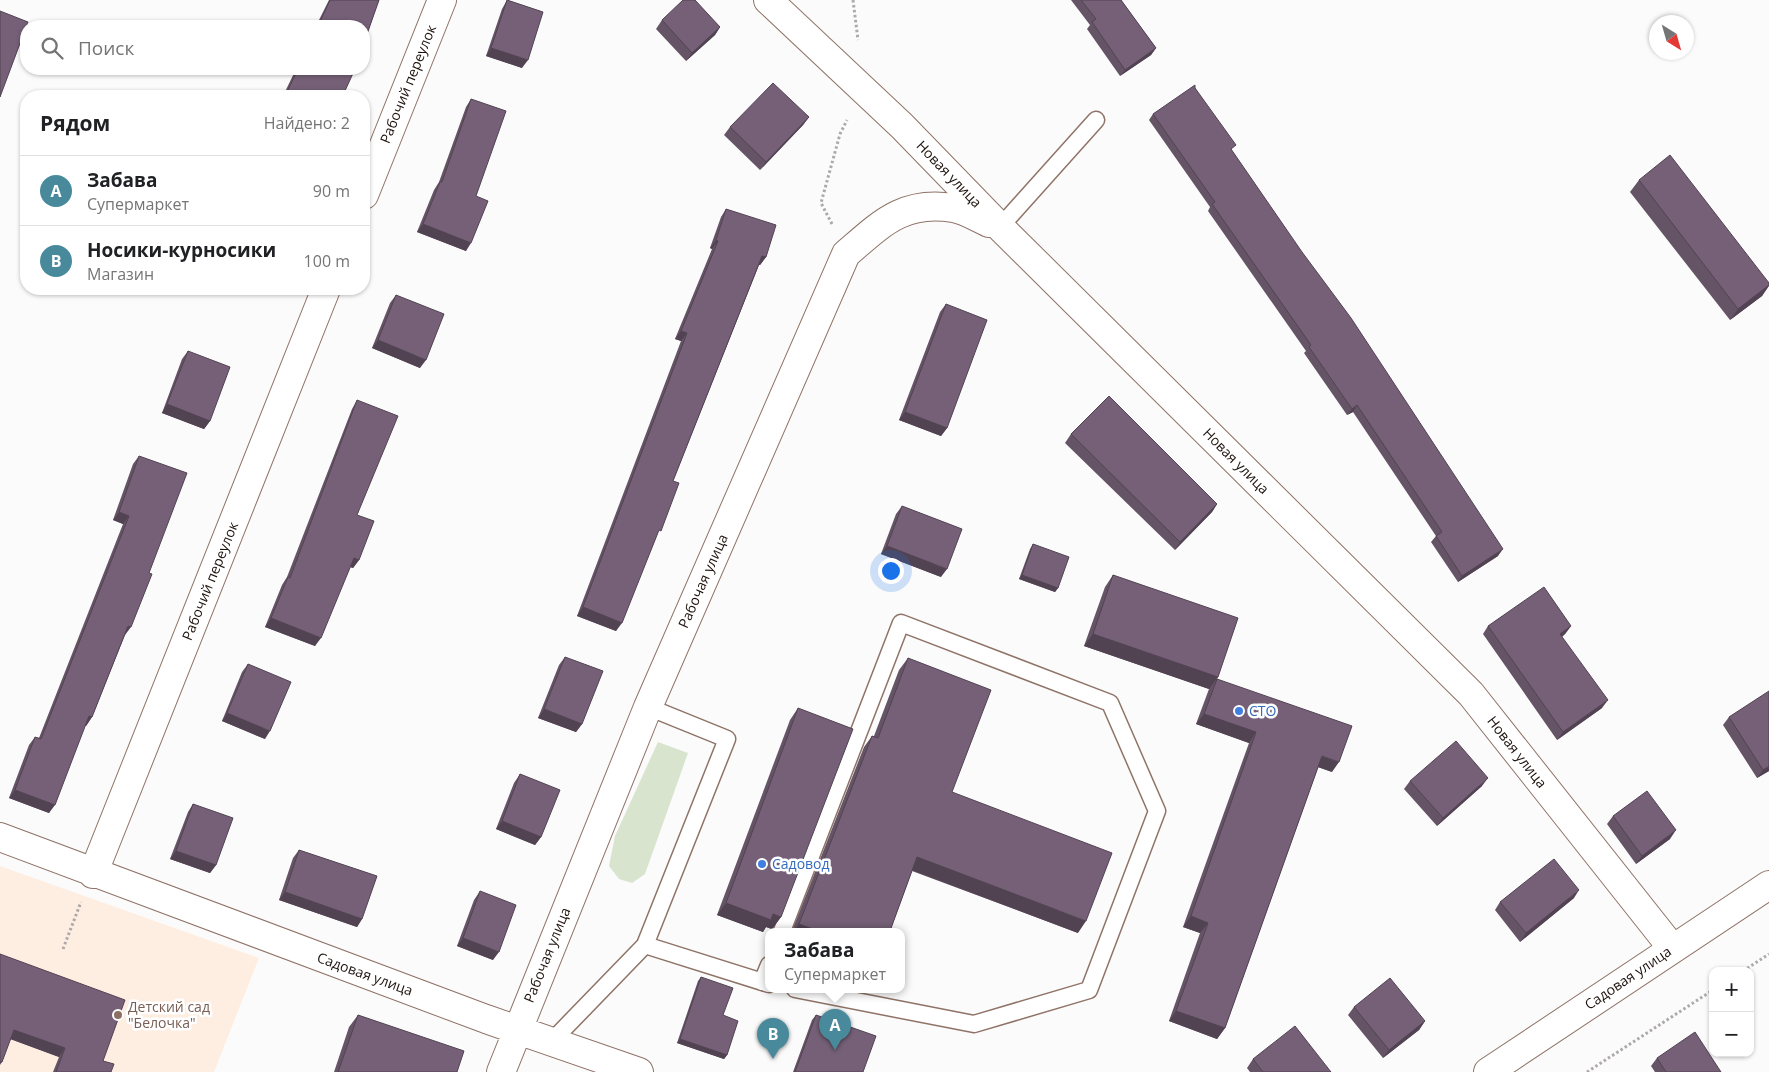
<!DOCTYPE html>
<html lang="ru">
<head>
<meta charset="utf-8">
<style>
  :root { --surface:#fff; --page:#f6f6f6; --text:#202124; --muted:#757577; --line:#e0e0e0; --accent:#488a9c }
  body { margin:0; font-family:"Open Sans",sans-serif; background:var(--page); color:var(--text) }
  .controls { position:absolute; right:15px; bottom:15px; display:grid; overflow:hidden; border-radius:10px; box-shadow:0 1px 4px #0004 }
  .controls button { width:45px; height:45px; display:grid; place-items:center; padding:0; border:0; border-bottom:1px solid var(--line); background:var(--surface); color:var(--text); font:25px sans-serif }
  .compass { position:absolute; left:1649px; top:15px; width:45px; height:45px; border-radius:50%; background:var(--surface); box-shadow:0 1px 4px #0004; rotate:143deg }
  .you { position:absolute; left:890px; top:570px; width:18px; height:18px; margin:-12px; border:4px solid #fff; border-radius:50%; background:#1a73e8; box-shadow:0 0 0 8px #1a73e833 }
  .badge { display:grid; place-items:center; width:32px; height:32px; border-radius:50%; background:var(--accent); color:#fff; font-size:16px; font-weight:700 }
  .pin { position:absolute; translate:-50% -41px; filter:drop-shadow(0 1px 2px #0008) }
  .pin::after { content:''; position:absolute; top:26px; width:18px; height:15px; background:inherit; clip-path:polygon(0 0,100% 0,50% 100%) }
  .popup { position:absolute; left:765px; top:928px; width:140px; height:65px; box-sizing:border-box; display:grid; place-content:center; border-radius:10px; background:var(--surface); filter:drop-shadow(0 1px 4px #0005); font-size:16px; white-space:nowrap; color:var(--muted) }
  .popup b { font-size:19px; color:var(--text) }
  .popup::after { content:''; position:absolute; left:50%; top:100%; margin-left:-10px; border:10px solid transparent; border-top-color:var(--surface) }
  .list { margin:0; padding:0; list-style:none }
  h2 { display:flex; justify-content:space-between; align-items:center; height:65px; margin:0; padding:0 20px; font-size:21px }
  h2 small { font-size:16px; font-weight:400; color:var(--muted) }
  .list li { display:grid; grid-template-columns:32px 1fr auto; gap:15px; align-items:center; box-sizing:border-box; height:70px; padding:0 20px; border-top:1px solid var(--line) }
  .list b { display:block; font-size:19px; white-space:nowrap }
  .list p { margin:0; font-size:16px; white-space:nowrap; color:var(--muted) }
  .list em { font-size:16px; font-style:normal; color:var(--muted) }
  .icon { flex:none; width:28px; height:28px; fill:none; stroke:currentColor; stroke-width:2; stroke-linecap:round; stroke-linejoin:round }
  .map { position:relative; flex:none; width:1769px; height:1072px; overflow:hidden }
  .search { position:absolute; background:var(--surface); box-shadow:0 1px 4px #0004; left:20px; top:20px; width:350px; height:55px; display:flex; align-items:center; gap:12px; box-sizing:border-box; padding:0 18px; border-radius:20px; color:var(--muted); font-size:19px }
  .panel { position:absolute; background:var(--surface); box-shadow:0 1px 4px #0004; left:20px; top:90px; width:350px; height:205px; border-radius:20px }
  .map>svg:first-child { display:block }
  .education { fill:#feeee2 }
  .green { fill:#d9e4cf }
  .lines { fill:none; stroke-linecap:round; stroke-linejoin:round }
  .service-casing { stroke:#8f7367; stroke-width:19 }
  .minor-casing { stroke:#8f7367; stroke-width:30 }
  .path { stroke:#ada9a8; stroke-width:3; stroke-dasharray:2.5 2.5; stroke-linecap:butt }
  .service { stroke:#fff; stroke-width:16 }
  .minor { stroke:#fff; stroke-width:28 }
  .wall { fill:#655366 }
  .shaded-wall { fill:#524353 }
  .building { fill:#756077; stroke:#524353 }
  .shop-dot { fill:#3f7fe0; stroke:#fff; stroke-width:2 }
  .education-dot { fill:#8d6e63; stroke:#fff; stroke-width:2 }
  .labels { text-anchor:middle; stroke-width:5; stroke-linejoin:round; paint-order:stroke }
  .street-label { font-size:14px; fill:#1d120e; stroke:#fff }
  .shop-label { font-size:14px; fill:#366cbe; stroke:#fff; text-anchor:start }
  .education-label { font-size:14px; fill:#785e54; stroke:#fff; text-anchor:start }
</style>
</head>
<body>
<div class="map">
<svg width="1769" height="1072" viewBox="0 0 1769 1072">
  <rect width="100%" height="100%" fill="#fbfbfb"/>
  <path class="education" d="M 0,866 L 259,958 L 214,1072 L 0,1072 Z"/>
  <path class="green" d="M 658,742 L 688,753 L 645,874 L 632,883 L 619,879 L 609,866 L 615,836 Z"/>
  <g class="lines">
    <g class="service-casing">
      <path id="service" d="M 1000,227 L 1096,120
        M 782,931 L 901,623 L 1110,703 L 1157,811 L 1089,990 L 974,1024 L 795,989
        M 645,945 L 769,984
        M 762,982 L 769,965
        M 552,1041 L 645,945 L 727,739 L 648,707"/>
    </g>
    <g class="minor-casing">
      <path id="minor" d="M 768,0 L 902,126 L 1000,227 L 1471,694 L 1673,949
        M 364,195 L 442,0
        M 0,837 L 486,1019 L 639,1072
        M 93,874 L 326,289
        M 501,1072 L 648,707 L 846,254 C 881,224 903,200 953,208 C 965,210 978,218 989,223
        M 1488,1072 L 1769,885"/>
    </g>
    <path class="path" d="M 853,0 L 858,40
      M 832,224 L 821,203 L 840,134 L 847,120
      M 63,949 L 81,902
      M 1743,971 L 1769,954
      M 1587,1072 L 1713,990"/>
    <use href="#service" class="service"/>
    <use href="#minor" class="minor"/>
  </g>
  <path class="wall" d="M 329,0 L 379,0 L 366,37 L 364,26 L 316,26 Z
    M 507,0 L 522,68 L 486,56 L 502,9 Z
    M 1071,0 L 1121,0 L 1156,48 L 1151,55 L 1120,76 L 1087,29 L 1090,25 Z
    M 662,20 L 720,27 L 715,35 L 686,61 L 656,29 Z
    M 296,69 L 355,69 L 341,96 L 283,96 Z
    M 1195,88 L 1232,151 L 1498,556 L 1458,582 L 1431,542 L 1436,536 L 1353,412 L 1347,415 L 1304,353 L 1306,351 L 1208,211 L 1210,207 L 1149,120 L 1153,114 Z
    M 471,99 L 476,196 L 466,251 L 417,232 L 434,190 L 439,182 L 466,107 Z
    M 809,117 L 803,125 L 760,170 L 724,135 L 730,127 Z
    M 1639,180 L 1769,283 L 1769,286 L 1762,296 L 1730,320 L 1630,192 Z
    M 726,209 L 766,257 L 760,265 L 759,265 L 673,481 L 656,537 L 616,631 L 577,616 L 681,341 L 675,339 L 712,249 L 710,248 L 721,217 Z
    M 396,295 L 420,368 L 372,348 L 390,303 Z
    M 946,304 L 947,428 L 941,436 L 899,420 L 940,312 Z
    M 188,351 L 210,421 L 204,429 L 162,413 L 182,359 Z
    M 357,400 L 357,515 L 359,560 L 353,568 L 350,567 L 315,646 L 265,627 L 282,585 L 287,577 L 352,409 Z
    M 1071,434 L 1217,504 L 1212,512 L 1175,550 L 1065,443 Z
    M 139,456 L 125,635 L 92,717 L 86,726 L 85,725 L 49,813 L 9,798 L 29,745 L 35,737 L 39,738 L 123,524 L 113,520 L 133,464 Z
    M 902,506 L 941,577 L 881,554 L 896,514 Z
    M 1033,544 L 1058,588 L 1055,592 L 1019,579 L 1030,549 Z
    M 1113,575 L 1218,677 L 1217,679 L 1332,772 L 1318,767 L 1225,1028 L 1217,1039 L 1169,1021 L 1200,933 L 1183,927 L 1249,743 L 1196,724 L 1209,689 L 1084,646 L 1105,587 Z
    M 1488,626 L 1571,626 L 1565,634 L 1562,637 L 1602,708 L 1557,740 L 1483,634 Z
    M 565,657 L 582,724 L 576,732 L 538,718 L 559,665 Z
    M 908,658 L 952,792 L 1078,933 L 912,871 L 890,931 L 792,931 L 864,747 L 872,736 L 874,736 L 899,670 Z
    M 248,664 L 265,739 L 222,721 L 242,672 Z
    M 798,708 L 781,917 L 772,929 L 766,927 L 763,932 L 717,915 L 790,720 Z
    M 1729,717 L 1769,771 L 1757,778 L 1723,725 Z
    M 520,774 L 541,837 L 535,845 L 496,829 L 514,783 Z
    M 1410,781 L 1482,786 L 1437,826 L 1404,789 Z
    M 193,804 L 216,865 L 210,873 L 170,859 L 188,812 Z
    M 1613,816 L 1670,839 L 1636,864 L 1607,824 Z
    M 299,850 L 362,919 L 357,927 L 279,900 L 293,858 Z
    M 480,891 L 493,960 L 457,946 L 474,900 Z
    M 1574,898 L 1520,942 L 1495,910 L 1500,902 Z
    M 0,954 L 103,1061 L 111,1072 L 53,1072 L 59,1057 L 10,1039 L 2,1062 L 0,1065 Z
    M 701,977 L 727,1055 L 724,1059 L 677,1043 L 698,981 Z
    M 1354,1007 L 1425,1021 L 1419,1030 L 1383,1058 L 1348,1015 Z
    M 358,1015 L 457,1072 L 334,1072 L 349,1027 Z
    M 816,1015 L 863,1072 L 793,1072 L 812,1020 Z
    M 1657,1058 L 1721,1072 L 1655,1072 L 1651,1066 Z
    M 1253,1059 L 1331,1072 L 1250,1072 L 1247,1068 Z"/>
  <path class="shaded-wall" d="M 720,27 L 715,35 L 686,61 L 692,53 Z
    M 491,48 L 528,60 L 522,68 L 486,56 Z
    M 1156,48 L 1151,55 L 1120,76 L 1125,70 Z
    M 809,117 L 803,125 L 760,170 L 766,162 Z
    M 423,224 L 471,243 L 466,251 L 417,232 Z
    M 716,240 L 718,241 L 712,249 L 710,248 Z
    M 762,256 L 766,257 L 760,265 L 757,264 Z
    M 1769,285 L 1762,296 L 1730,320 L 1738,309 Z
    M 238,289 L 258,289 L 253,295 Z
    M 681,331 L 687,333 L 681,341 L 675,339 Z
    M 378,340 L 426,360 L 420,368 L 372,348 Z
    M 167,404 L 210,421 L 204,429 L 162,413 Z
    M 1357,405 L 1353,412 L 1347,415 L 1352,409 Z
    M 905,412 L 947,428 L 941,436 L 899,420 Z
    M 1217,504 L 1212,512 L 1175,550 L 1180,542 Z
    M 119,512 L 129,516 L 123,524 L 113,520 Z
    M 887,546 L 947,569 L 941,577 L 881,554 Z
    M 1503,549 L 1498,556 L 1458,582 L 1462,576 Z
    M 354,558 L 359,560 L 353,568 L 348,566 Z
    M 1022,575 L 1058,588 L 1055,592 L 1019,579 Z
    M 583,607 L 622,623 L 616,631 L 577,616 Z
    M 271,618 L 321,638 L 315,646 L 265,627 Z
    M 128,626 L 131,627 L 125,635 L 122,634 Z
    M 1571,626 L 1565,634 L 1554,642 L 1560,634 Z
    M 1093,634 L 1218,677 L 1209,689 L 1084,646 Z
    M 1608,700 L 1602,708 L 1557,740 L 1563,732 Z
    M 544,709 L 582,724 L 576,732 L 538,718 Z
    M 227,713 L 270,731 L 265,739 L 222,721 Z
    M 1204,714 L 1256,732 L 1249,743 L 1196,724 Z
    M 89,716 L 92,717 L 86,726 L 83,724 Z
    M 1322,756 L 1339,762 L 1332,772 L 1315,766 Z
    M 1769,766 L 1769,771 L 1757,778 L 1763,770 Z
    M 1488,778 L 1482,786 L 1437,826 L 1443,818 Z
    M 15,790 L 55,805 L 49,813 L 9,798 Z
    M 502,821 L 541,837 L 535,845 L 496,829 Z
    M 1676,830 L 1670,839 L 1636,864 L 1642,856 Z
    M 176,851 L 216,865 L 210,873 L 170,859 Z
    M 917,857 L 1086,921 L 1078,933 L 909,869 Z
    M 1579,890 L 1574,898 L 1520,942 L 1526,933 Z
    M 285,892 L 362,919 L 357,927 L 279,900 Z
    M 726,903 L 773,914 L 781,917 L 772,929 L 766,927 L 763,932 L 717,915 Z
    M 1191,916 L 1208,923 L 1200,933 L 1183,927 Z
    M 799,924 L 818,931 L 794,931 Z
    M 463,938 L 499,952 L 493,960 L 457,946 Z
    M 1176,1011 L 1225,1028 L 1217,1039 L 1169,1021 Z
    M 1425,1021 L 1419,1030 L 1383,1058 L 1389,1050 Z
    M 14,1030 L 65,1048 L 59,1057 L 8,1038 Z
    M 680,1039 L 727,1055 L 724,1059 L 677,1043 Z"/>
  <path class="building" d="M 330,0 L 379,0 L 366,37 L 369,39 L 364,50 L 364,26 L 318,26 Z
    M 507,0 L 543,12 L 528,60 L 491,48 Z
    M 683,0 L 695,0 L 720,27 L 692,53 L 662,20 Z
    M 1081,0 L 1121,0 L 1156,48 L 1125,70 L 1092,22 L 1096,19 Z
    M 0,11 L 28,22 L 0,97 Z
    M 298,69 L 355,69 L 344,93 L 341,92 L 339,96 L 285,96 Z
    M 773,83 L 809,117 L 766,162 L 730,127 Z
    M 1195,85 L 1195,88 L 1236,145 L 1231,149 L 1302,252 L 1351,318 L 1503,549 L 1462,576 L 1436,536 L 1442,532 L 1357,405 L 1352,409 L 1309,347 L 1311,345 L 1212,204 L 1215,202 L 1153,114 Z
    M 471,99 L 506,111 L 476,196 L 488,201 L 471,243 L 423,224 L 440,182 L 442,182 Z
    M 1670,155 L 1769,283 L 1769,285 L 1738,309 L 1639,180 Z
    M 726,209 L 776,225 L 766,257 L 762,256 L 673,481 L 679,483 L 661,531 L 659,530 L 622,623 L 583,607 L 687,333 L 681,331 L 718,241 L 716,240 Z
    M 396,295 L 444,314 L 426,360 L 378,340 Z
    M 946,304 L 987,320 L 947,428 L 905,412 Z
    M 188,351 L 230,367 L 210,421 L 167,404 Z
    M 1109,396 L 1217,504 L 1180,542 L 1071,434 Z
    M 357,400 L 398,416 L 357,515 L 374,521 L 359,560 L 354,558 L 321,638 L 271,618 L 288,577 L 290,578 Z
    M 139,456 L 187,473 L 149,573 L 152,574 L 131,627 L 128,626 L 92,717 L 89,716 L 55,805 L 15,790 L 35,737 L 41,739 L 129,516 L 119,512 Z
    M 902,506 L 962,529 L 947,569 L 887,546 Z
    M 1033,544 L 1069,557 L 1058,588 L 1022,575 Z
    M 1113,575 L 1238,618 L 1218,677 L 1093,634 Z
    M 1544,587 L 1571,626 L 1560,634 L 1608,700 L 1563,732 L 1488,626 Z
    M 565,657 L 603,671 L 582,724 L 544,709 Z
    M 908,658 L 991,690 L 952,792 L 1112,853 L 1086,921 L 917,857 L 890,931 L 818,931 L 799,924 L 872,736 L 878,738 Z
    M 248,664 L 291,682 L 270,731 L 227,713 Z
    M 1217,679 L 1352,726 L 1339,762 L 1322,756 L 1225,1028 L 1176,1011 L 1208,923 L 1191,916 L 1256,732 L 1204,714 Z
    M 1769,691 L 1769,766 L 1763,770 L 1729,717 Z
    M 798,708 L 853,729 L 781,917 L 773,914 L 771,920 L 726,903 Z
    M 1456,741 L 1488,778 L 1443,818 L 1410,781 Z
    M 520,774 L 560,790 L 541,837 L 502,821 Z
    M 1647,791 L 1676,830 L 1642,856 L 1613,816 Z
    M 193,804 L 233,818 L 216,865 L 176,851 Z
    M 299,850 L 377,876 L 362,919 L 285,892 Z
    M 1554,859 L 1579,890 L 1526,933 L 1500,902 Z
    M 480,891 L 516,905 L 499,952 L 463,938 Z
    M 0,954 L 125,1000 L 103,1061 L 114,1064 L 111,1072 L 56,1072 L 65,1048 L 14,1030 L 2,1062 L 0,1062 Z
    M 701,977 L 733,988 L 723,1015 L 738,1021 L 727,1055 L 680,1039 Z
    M 1390,978 L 1425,1021 L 1389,1050 L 1354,1007 Z
    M 358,1015 L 464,1051 L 457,1072 L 338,1072 Z
    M 816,1015 L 876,1036 L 863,1072 L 795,1072 Z
    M 1295,1026 L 1331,1072 L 1263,1072 L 1253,1059 Z
    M 1695,1032 L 1721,1072 L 1666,1072 L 1657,1058 Z"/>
  <g class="shop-dot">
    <circle cx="1239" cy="711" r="5"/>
    <circle cx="762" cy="864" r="5"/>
  </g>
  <circle class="education-dot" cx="118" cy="1015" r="5"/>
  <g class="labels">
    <g class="street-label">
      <text transform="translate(408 84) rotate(-68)" y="5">Рабочий переулок</text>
      <text transform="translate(949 174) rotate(46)" y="5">Новая улица</text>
      <text transform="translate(1236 461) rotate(45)" y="5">Новая улица</text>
      <text transform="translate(210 581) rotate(-68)" y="5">Рабочий переулок</text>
      <text transform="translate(703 581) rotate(-66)" y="5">Рабочая улица</text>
      <text transform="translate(1517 752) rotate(52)" y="5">Новая улица</text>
      <text transform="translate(547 955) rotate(-68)" y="5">Рабочая улица</text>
      <text transform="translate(365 974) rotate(20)" y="5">Садовая улица</text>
      <text transform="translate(1628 978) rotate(-34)" y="5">Садовая улица</text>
    </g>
    <g class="shop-label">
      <text x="1249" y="716">СТО</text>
      <text x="772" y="869">Садовод</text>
    </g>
    <g class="education-label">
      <text x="128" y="1012">Детский сад<tspan x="128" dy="16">"Белочка"</tspan></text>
    </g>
  </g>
</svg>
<div class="controls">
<button>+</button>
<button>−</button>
</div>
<svg class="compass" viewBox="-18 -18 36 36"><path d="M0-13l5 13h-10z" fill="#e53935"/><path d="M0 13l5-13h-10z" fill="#757577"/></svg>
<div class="you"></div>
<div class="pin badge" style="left:835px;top:1050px">A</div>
<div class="popup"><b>Забава</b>Супермаркет</div>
<div class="pin badge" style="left:773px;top:1059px">B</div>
<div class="search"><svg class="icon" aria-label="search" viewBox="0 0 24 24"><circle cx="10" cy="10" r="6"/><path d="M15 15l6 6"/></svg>Поиск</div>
<section class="panel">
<h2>Рядом<small>Найдено: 2</small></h2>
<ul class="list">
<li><span class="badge">A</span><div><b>Забава</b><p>Супермаркет</p></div><em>90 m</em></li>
<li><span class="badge">B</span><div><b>Носики-курносики</b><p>Магазин</p></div><em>100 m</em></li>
</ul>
</section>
</div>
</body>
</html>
